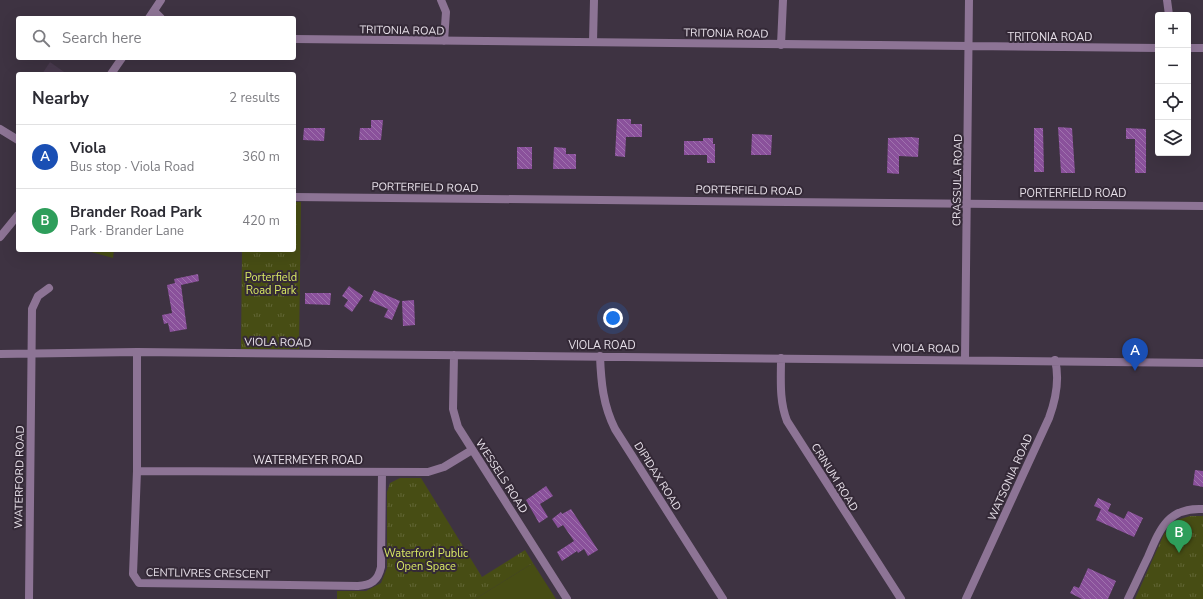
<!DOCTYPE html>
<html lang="en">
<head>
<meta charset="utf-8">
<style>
  :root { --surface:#fff; --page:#f2f2f3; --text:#2b2b33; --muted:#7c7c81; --line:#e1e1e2; --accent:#1a73e8 }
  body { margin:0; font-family:"Nunito Sans",sans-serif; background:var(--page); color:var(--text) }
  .controls { position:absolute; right:12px; top:12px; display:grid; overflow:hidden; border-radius:4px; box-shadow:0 4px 16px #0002 }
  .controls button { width:36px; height:36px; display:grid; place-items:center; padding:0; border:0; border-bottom:1px solid var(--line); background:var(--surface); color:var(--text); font:20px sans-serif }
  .you { position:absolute; left:613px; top:318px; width:14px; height:14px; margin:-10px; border:3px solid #fff; border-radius:50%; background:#1a73e8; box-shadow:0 0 0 6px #1a73e833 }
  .badge { display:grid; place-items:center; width:26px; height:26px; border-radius:50%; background:var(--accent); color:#fff; font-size:13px; font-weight:700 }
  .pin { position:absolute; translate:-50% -33px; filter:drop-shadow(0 1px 2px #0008) }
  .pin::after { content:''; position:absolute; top:21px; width:14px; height:12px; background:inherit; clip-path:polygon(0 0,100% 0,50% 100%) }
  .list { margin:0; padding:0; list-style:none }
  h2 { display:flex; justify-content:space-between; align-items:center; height:52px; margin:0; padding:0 16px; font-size:17px }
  h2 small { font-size:13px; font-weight:400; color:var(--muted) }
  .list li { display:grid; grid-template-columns:26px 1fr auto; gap:12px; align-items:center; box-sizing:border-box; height:64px; padding:0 16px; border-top:1px solid var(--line) }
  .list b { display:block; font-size:15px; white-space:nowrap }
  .list p { margin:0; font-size:13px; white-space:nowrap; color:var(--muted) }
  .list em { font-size:13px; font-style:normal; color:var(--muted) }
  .icon { flex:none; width:22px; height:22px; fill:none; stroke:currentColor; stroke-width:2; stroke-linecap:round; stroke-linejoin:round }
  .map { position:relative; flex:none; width:1203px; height:599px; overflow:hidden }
  .search { position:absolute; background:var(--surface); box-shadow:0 4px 16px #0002; left:16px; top:16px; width:280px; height:44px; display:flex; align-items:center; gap:10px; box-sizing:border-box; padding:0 14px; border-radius:4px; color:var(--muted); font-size:15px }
  .panel { position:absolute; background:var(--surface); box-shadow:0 4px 16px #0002; left:16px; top:72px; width:280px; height:180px; border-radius:4px }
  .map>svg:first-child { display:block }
  .built { fill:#4a3b4f }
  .grass { fill:#474d14 }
  .park { fill:url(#park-tufts) }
  .building { fill:url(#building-back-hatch) }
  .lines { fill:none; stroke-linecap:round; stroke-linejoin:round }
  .minor { stroke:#8d7495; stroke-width:8 }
  .tertiary { stroke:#8d7495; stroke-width:8 }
  .labels { text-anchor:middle; stroke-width:4; stroke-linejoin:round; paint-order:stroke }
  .street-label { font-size:11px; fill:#e8e1ea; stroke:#342937 }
  .park-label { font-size:11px; fill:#d9e963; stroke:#342937 }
</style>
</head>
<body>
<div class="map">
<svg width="1203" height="599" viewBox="0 0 1203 599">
  <defs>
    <pattern id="park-tufts" width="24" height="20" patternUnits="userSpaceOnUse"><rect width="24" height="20" fill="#474d14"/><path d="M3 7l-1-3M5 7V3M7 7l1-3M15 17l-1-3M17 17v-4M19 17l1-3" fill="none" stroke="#626636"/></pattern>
    <pattern id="building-back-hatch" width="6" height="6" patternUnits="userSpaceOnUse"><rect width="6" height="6" fill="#8a519b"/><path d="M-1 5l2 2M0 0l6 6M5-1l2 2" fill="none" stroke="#a072ae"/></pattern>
  </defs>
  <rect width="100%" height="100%" fill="#3e3342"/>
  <path class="built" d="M 50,62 L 67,74 L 42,74 Z"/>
  <path class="grass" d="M 84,250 L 114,250 L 113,258 Z
    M 533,563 L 556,599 L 475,599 Z"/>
  <path class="park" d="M 294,202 L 301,202 L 299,349 L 241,349 L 242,250 L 294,250 Z
    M 400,478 L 421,478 L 482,577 L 525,550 L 533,563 L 475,599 L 337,599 L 337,591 L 366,591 L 381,583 L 387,568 L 387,492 L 390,483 Z
    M 1190,516 L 1203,516 L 1203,599 L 1135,599 L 1164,534 L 1177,520 Z"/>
  <path class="building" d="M 617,119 L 631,119 L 631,124 L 642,124 L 642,137 L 626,137 L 625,157 L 615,156 Z
    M 371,120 L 383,120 L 381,140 L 359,140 L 360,128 L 371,128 Z
    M 1058,127 L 1072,128 L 1075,173 L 1061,173 Z
    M 304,128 L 325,128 L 324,141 L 303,140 Z
    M 1034,128 L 1043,128 L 1044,172 L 1034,172 Z
    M 1126,128 L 1146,129 L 1146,173 L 1135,173 L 1135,139 L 1126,139 Z
    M 752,134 L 772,135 L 771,155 L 751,155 Z
    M 911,137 L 919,138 L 918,157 L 899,156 L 899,174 L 887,173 L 888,138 Z
    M 703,138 L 713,138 L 713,144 L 715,144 L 715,163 L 707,163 L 707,155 L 684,155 L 684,141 L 703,141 Z
    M 517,147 L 532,147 L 532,169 L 517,169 Z
    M 554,147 L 566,148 L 566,154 L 576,154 L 576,169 L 553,169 Z
    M 198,274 L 199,281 L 181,285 L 187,329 L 170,332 L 168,323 L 164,324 L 162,315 L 172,313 L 167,285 L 175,283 L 174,279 Z
    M 349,286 L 363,296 L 352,312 L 344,306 L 348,300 L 342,296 Z
    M 374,290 L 400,301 L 392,320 L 384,317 L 388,309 L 369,301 Z
    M 305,293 L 331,293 L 330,305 L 305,304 Z
    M 414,300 L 415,325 L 403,326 L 402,301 Z
    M 1195,470 L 1203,471 L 1203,487 L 1193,485 Z
    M 546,486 L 553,496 L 540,504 L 548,517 L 539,523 L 526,500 Z
    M 1098,498 L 1111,504 L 1108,511 L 1124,519 L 1128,511 L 1143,518 L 1134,537 L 1096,520 L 1101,509 L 1094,506 Z
    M 571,509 L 598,550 L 588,556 L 584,549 L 578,553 L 577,551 L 562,561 L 557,552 L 574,541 L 563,525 L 558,528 L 552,519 L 561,512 L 562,514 Z
    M 1088,568 L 1116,581 L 1108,599 L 1082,599 L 1070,593 L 1074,586 L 1079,588 Z"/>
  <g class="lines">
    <path class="minor" d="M 441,0 L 446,12 L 444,41
      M 1167,0 L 1169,15
      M 154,11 L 161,18
      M 149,18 L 161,0
      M 294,39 L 1158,48
      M 593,42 L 594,0
      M 781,45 L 783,0
      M 1188,48 L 1203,48
      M 111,74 L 122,58
      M 0,237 L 18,215
      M 137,352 L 137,471 L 133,574 L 139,583 L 358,586 C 371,585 378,581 381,567 L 382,472
      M 0,354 L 137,352 L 1203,363
      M 454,355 L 453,409 L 458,427 L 567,599
      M 600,356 C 601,382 603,405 615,429 L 723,599
      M 781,358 C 781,380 779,400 787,421 L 901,599
      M 965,359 L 969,0
      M 137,471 L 428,472 L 444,467 L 472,450
      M 29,599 L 32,309 L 38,296 L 49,288
      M 966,599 L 1049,418 C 1056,399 1060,380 1055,360
      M 1128,599 C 1135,585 1141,571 1148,557 C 1160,529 1168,507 1203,509"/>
    <path class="tertiary" d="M 0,129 L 18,140
      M 294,197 L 1203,206"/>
  </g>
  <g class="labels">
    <g class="street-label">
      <text transform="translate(402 30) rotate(1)" y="4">TRITONIA ROAD</text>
      <text transform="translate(726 33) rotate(1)" y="4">TRITONIA ROAD</text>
      <text x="1050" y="41">TRITONIA ROAD</text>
      <text transform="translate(957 180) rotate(-89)" y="4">CRASSULA ROAD</text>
      <text transform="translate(425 187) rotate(1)" y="4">PORTERFIELD ROAD</text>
      <text transform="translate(749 190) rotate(1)" y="4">PORTERFIELD ROAD</text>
      <text x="1073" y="197">PORTERFIELD ROAD</text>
      <text transform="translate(278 342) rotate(1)" y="4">VIOLA ROAD</text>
      <text x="602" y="349">VIOLA ROAD</text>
      <text transform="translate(926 348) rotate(1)" y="4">VIOLA ROAD</text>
      <text x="308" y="464">WATERMEYER ROAD</text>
      <text transform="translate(502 476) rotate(57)" y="4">WESSELS ROAD</text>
      <text transform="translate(658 476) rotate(58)" y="4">DIPIDAX ROAD</text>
      <text transform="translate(19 477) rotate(-89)" y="4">WATERFORD ROAD</text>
      <text transform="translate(835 477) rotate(58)" y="4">CRINUM ROAD</text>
      <text transform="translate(1010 477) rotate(-66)" y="4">WATSONIA ROAD</text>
      <text transform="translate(208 573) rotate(1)" y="4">CENTLIVRES CRESCENT</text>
    </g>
    <g class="park-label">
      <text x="271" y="281">Porterfield<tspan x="271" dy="13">Road Park</tspan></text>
      <text x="426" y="557">Waterford Public<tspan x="426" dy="13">Open Space</tspan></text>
    </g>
  </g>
</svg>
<div class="controls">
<button>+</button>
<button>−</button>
<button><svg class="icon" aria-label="locate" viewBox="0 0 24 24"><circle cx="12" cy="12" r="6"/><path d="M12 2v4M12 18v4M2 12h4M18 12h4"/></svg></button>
<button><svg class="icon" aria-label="layers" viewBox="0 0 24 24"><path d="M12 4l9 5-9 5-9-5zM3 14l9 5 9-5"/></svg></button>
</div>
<div class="you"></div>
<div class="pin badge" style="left:1135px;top:371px;background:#1a4fb4">A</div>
<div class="pin badge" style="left:1179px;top:553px;background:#2e9e5b">B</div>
<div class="search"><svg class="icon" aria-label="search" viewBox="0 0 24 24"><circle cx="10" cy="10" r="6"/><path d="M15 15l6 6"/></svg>Search here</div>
<section class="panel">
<h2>Nearby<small>2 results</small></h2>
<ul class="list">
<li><span class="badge" style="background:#1a4fb4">A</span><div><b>Viola</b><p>Bus stop · Viola Road</p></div><em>360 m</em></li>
<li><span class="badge" style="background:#2e9e5b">B</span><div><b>Brander Road Park</b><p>Park · Brander Lane</p></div><em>420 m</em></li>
</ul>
</section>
</div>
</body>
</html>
